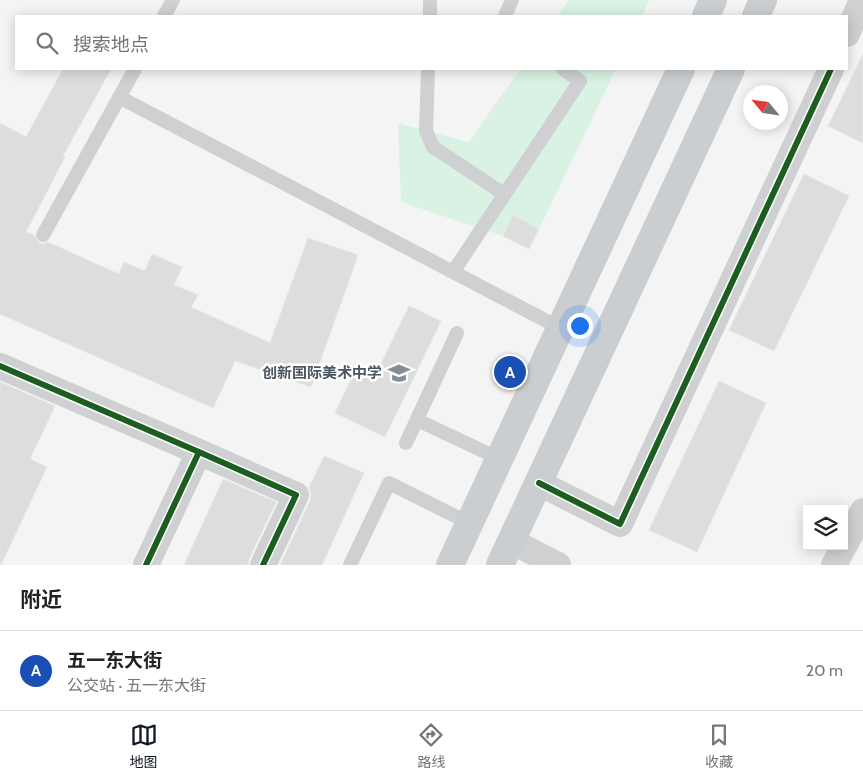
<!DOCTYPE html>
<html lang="zh">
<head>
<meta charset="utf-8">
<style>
  :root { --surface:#fff; --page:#f2f2f2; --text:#222; --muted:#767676; --line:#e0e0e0; --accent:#111827 }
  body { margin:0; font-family:Cabin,"Noto Sans SC",sans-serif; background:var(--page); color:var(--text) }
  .controls { position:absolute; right:15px; bottom:15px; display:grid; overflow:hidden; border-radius:0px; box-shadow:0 2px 12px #0003 }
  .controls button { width:45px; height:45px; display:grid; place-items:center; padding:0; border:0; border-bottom:1px solid var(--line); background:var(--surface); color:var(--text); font:25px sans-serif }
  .compass { position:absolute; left:743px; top:85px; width:45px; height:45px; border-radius:50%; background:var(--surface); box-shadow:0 2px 12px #0003; rotate:299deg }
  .you { position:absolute; left:579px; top:325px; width:18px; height:18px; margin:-12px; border:4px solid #fff; border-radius:50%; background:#1a73e8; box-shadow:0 0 0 8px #1a73e833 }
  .badge { display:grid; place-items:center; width:32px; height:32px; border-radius:50%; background:var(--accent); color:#fff; font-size:16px; font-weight:700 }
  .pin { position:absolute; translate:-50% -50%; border:2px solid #fff; box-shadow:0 1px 5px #0006 }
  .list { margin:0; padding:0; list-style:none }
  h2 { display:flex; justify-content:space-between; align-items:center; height:65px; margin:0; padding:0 20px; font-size:21px }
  h2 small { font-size:16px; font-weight:400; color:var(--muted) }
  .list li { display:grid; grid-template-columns:32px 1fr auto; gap:15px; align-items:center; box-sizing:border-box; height:80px; padding:0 20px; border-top:1px solid var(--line) }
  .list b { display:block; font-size:19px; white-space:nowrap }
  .list p { margin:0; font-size:16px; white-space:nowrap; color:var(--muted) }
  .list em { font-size:16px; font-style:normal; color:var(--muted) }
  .icon { flex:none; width:28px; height:28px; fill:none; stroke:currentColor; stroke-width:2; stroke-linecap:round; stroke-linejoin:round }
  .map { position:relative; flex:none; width:863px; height:565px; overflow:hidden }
  .search { position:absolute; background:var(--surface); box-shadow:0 2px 12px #0003; left:15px; right:15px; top:15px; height:55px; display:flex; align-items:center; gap:12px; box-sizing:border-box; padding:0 18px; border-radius:0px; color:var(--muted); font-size:19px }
  .sheet { height:145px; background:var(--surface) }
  nav { display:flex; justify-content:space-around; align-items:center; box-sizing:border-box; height:70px; border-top:1px solid var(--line); background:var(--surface); font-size:14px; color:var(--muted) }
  nav a { display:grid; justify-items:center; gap:2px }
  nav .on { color:var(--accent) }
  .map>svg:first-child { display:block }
  .green { fill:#d9f2e3 }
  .building { fill:#ddddde; stroke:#e5e6e7 }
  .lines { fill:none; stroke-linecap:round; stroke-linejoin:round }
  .service { stroke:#ced0d2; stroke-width:14 }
  .minor { stroke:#ced0d2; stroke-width:26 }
  .primary { stroke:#caced1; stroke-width:28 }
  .cycleway-casing { stroke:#fff; stroke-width:9 }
  .cycleway { stroke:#1b5e20; stroke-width:6 }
  .labels { text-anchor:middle; stroke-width:5; stroke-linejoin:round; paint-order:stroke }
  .poi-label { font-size:15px; font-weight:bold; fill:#4a5661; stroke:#fff; text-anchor:end }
</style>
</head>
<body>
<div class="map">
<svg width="863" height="565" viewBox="0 0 863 565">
  <rect width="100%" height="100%" fill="#f4f4f4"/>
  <path class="green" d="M 569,0 L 649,0 L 642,16 L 557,16 Z
    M 520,69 L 616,69 L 539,229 L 513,215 L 503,236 L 401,202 L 398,123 L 469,142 Z"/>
  <path class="building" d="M 863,54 L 863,143 L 828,126 Z
    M 63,69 L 111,69 L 63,156 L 65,157 L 26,232 L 34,235 L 39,243 L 44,244 L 48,242 L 119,274 L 124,262 L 145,271 L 152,254 L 182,267 L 174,285 L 198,295 L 191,307 L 270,343 L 308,238 L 358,255 L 311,387 L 235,361 L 213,408 L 0,314 L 0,123 L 26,137 Z
    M 804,174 L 849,196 L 774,351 L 729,330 Z
    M 513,215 L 539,229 L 529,249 L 503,236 Z
    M 409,306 L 441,321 L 385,437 L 335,413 L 357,367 L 375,376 Z
    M 719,381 L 766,403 L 697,552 L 649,530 Z
    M 0,382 L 55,406 L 30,459 L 47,467 L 1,565 L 0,565 Z
    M 324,456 L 364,473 L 322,565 L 280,565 L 310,501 L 311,494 L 309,488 Z
    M 223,479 L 276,502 L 249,559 L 248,565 L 184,565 Z"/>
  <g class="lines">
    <path class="service" d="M 164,16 L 173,0
      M 430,16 L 430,0
      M 505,16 L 512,0
      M 428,69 L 426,131 L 433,147 L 504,194
      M 119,97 L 560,328
      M 43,235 L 135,69
      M 453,272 L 580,81 L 563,69
      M 417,420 L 500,459
      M 406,443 L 457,333
      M 350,565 L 389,483 L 469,523"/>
    <path class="minor" d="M 847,34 L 862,0
      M 0,366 L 199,452 L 146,565
      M 199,452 L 296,495 L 263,565
      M 539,483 L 620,524 L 831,69
      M 511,541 L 558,565
      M 834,565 L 863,511"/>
    <path class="primary" d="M 706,16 L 713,0
      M 756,16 L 763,0
      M 450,565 L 681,69
      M 500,565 L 731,69"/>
    <g class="cycleway-casing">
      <path id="cycleway" d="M 0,366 L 199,452 L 146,565
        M 199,452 L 296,495 L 263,565
        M 539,483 L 620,524 L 831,69"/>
    </g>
    <use href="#cycleway" class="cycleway"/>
  </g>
  <defs>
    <g id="school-bare" transform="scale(1.725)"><path d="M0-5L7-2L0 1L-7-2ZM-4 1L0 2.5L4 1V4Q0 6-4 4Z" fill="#868d94" stroke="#fff" stroke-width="2.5" paint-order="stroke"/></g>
  </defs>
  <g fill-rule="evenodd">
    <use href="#school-bare" x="399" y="373"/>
  </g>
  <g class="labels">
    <g class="poi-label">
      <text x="382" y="378">创新国际美术中学</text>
    </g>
  </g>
</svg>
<div class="controls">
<button><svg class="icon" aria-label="layers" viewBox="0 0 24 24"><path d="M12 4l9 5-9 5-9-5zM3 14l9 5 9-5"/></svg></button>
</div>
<svg class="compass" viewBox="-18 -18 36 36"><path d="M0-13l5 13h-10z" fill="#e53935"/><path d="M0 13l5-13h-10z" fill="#767676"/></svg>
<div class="you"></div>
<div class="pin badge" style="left:510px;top:372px;background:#1a4fb4">A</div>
<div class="search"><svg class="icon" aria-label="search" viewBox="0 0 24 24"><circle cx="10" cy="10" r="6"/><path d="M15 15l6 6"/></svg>搜索地点</div>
</div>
<section class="sheet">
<h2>附近<small></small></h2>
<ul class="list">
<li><span class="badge" style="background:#1a4fb4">A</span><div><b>五一东大街</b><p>公交站 · 五一东大街</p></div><em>20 m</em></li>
</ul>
</section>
<nav>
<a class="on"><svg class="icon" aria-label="map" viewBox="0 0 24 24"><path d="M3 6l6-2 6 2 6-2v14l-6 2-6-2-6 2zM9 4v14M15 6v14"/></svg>地图</a>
<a><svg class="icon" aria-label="directions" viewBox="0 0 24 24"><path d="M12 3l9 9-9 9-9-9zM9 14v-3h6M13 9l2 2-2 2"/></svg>路线</a>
<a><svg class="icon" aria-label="saved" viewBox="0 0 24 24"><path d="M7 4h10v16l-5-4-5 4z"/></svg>收藏</a>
</nav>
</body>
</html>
